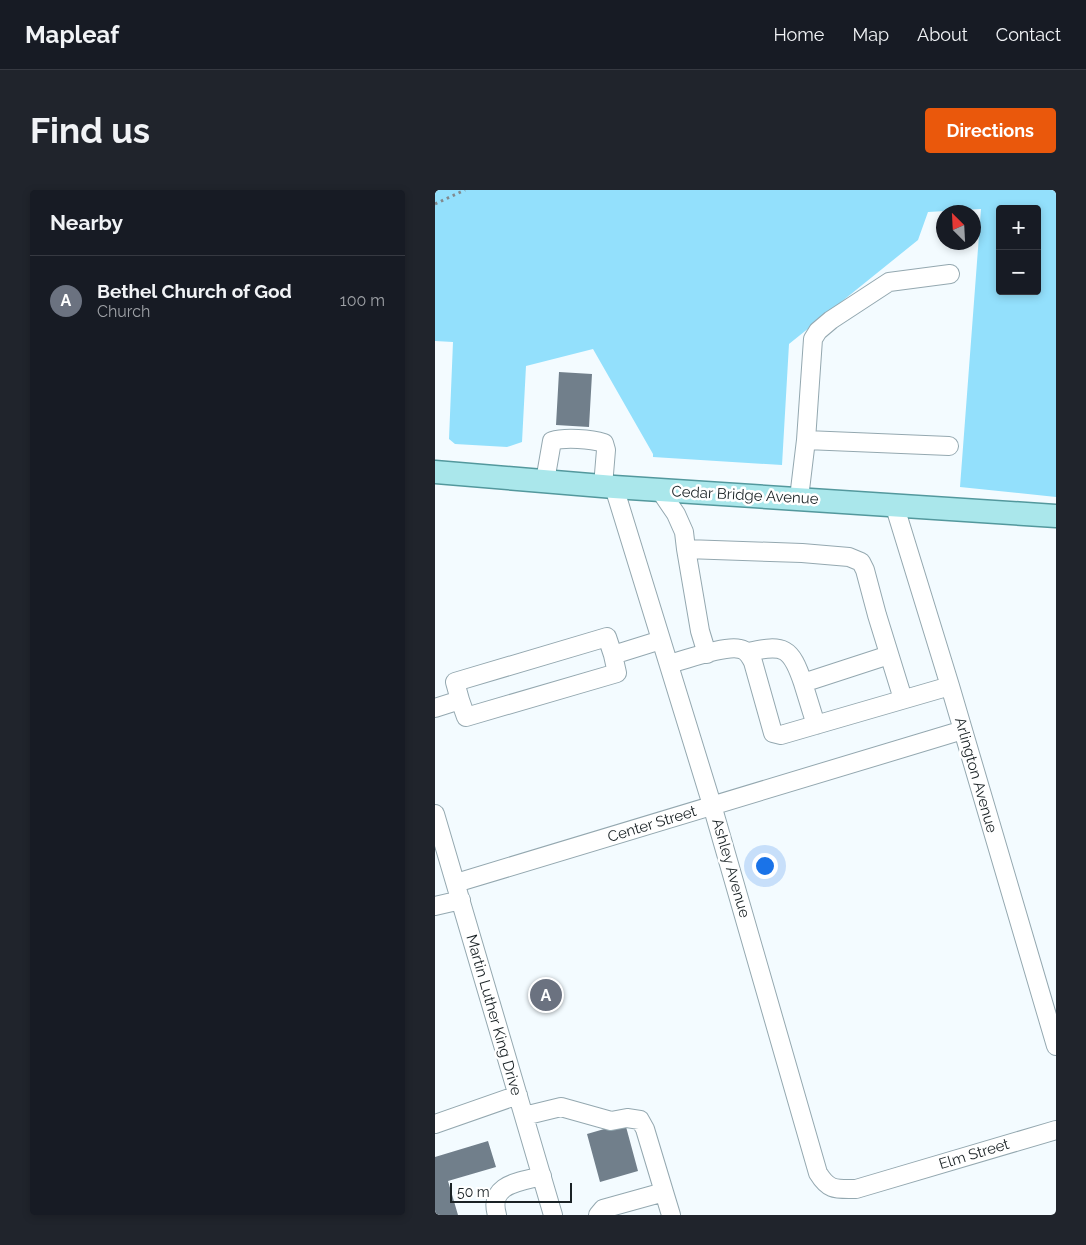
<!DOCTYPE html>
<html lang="en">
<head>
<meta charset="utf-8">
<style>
  :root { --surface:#171b24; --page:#20242c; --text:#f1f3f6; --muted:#9ea1a6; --line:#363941; --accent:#ea580c }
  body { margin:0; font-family:Raleway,sans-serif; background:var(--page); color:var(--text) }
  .controls { position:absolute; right:15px; top:15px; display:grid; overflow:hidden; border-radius:5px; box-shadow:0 2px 8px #0003 }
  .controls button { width:45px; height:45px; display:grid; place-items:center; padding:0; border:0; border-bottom:1px solid var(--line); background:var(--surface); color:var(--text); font:25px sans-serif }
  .compass { position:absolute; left:501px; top:15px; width:45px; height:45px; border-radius:50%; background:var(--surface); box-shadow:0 2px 8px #0003; rotate:336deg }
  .scale { position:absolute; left:15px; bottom:12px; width:122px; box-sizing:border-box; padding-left:5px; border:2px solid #1a2225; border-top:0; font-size:14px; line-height:18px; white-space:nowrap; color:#1a2225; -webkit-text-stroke:4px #fff; paint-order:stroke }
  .you { position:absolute; left:329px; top:675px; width:18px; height:18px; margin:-12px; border:4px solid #fff; border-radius:50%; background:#1a73e8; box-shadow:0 0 0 8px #1a73e833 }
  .badge { display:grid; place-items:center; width:32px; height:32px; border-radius:50%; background:var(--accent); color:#fff; font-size:16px; font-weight:700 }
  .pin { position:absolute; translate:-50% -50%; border:2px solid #fff; box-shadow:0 1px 5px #0006 }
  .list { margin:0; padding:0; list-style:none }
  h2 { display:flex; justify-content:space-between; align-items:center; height:65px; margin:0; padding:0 20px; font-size:21px }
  h2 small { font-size:16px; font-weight:400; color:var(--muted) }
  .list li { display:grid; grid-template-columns:32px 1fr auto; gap:15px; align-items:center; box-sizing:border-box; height:90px; padding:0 20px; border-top:1px solid var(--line) }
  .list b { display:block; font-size:19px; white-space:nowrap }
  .list p { margin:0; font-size:16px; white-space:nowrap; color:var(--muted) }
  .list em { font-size:16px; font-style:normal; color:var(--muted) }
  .map { position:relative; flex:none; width:621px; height:1025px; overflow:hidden; border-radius:5px }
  header { display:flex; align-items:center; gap:30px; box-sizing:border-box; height:70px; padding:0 25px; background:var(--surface); border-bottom:1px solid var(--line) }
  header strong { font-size:24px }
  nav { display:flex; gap:28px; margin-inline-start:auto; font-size:18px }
  .intro { display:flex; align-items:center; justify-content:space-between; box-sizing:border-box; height:120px; padding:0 30px }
  h1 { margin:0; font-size:35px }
  .button { padding:12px 22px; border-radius:5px; background:var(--accent); color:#fff; font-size:18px; font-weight:700 }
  main { display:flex; gap:30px; padding:0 30px }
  aside { flex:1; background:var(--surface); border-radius:5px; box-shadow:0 2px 8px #0003 }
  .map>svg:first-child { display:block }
  .green { fill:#93e0fc; fill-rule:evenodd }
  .building { fill:#717f8b }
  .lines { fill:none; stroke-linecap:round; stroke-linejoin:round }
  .minor-casing { stroke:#94a8b0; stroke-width:20 }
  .major-casing { stroke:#53989d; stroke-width:25 }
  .path { stroke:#828a8e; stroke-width:3; stroke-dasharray:2.5 4; stroke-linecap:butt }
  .minor { stroke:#fff; stroke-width:18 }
  .major { stroke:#aae7eb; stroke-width:22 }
  .labels { text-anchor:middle; stroke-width:5; stroke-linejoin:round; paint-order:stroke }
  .street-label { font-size:15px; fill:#1a2225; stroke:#fff }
</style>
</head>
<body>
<header>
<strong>Mapleaf</strong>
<nav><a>Home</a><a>Map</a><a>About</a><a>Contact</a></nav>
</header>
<div class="intro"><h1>Find us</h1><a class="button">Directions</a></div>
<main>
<aside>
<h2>Nearby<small></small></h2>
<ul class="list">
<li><span class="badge" style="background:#6b7280">A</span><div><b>Bethel Church of God</b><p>Church</p></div><em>100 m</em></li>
</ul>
</aside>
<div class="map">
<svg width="621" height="1025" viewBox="0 0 621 1025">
  <rect width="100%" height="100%" fill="#f3fbff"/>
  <path class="green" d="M 0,0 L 621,0 L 621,307 L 525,297 L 546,19 L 493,22 L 483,50 L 354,154 L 347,275 L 218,267 L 218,264 L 158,159 L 91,176 L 87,252 L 72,257 L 20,254 L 14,249 L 18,152 L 0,151 ZM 565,19 L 602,19 L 602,101 L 565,101 Z"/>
  <path class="building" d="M 124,182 L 157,184 L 154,237 L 121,235 Z
    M 190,933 L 203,981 L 165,992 L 152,944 Z
    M 53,951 L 61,977 L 13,991 L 23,1025 L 0,1025 L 0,967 Z"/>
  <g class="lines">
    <g class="minor-casing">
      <path id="minor" d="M 371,250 L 378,149 L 383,141 L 396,130 L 454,92 L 515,84
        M 110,291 L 117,251 C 130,247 156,249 169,253 L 171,260 L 168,296
        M 179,297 L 277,615 L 383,983 C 394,1001 401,999 421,999 L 621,940
        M 224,299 L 241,324 L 249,342 L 251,359 L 265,441 L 272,464
        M 364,308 L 371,250 L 514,256
        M 459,314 L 515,496 L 621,856
        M 251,359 L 367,363 L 414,367 L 426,372 L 430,380 L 442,425 L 468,509
        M 313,462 C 349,454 356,457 368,493 L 454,465
        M 234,474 C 251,470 289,455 305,459 C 312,460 315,466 318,472 L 338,543 L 346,545 L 515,496
        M 368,493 L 381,535
        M 25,510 L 31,527 L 182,483 L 178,465
        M 0,518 L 25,510 L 20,492 L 172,447 L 178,465 L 226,450
        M 0,624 L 118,1025
        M 21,693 L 528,540
        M 0,716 L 26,710
        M 89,926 L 126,917 L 176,931 L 192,928 L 205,930 L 210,939 L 229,1002 L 168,1019 L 163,1025
        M 0,934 L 83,905
        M 229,1002 L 236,1025
        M 62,1025 C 53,994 84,992 107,986"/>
    </g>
    <g class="major-casing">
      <path id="major" d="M 0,282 L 179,297 L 621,326"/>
    </g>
    <path class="path" d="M 0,14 L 30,0"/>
    <use href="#minor" class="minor"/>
    <use href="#major" class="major"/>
  </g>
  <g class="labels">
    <g class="street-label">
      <text transform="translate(310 305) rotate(3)" y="5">Cedar Bridge Avenue</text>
      <text transform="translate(541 585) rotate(74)" y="5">Arlington Avenue</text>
      <text transform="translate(217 634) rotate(-17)" y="5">Center Street</text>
      <text transform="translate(296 678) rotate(74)" y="5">Ashley Avenue</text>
      <text transform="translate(59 825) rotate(74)" y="5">Martin Luther King Drive</text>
      <text transform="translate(539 964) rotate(-17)" y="5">Elm Street</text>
    </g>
  </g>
</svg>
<div class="controls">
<button>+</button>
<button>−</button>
</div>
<svg class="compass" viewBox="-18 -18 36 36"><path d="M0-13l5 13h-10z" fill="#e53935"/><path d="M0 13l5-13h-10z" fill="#9ea1a6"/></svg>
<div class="scale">50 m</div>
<div class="you"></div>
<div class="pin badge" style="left:111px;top:805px;background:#6b7280">A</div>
</div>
</main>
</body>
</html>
